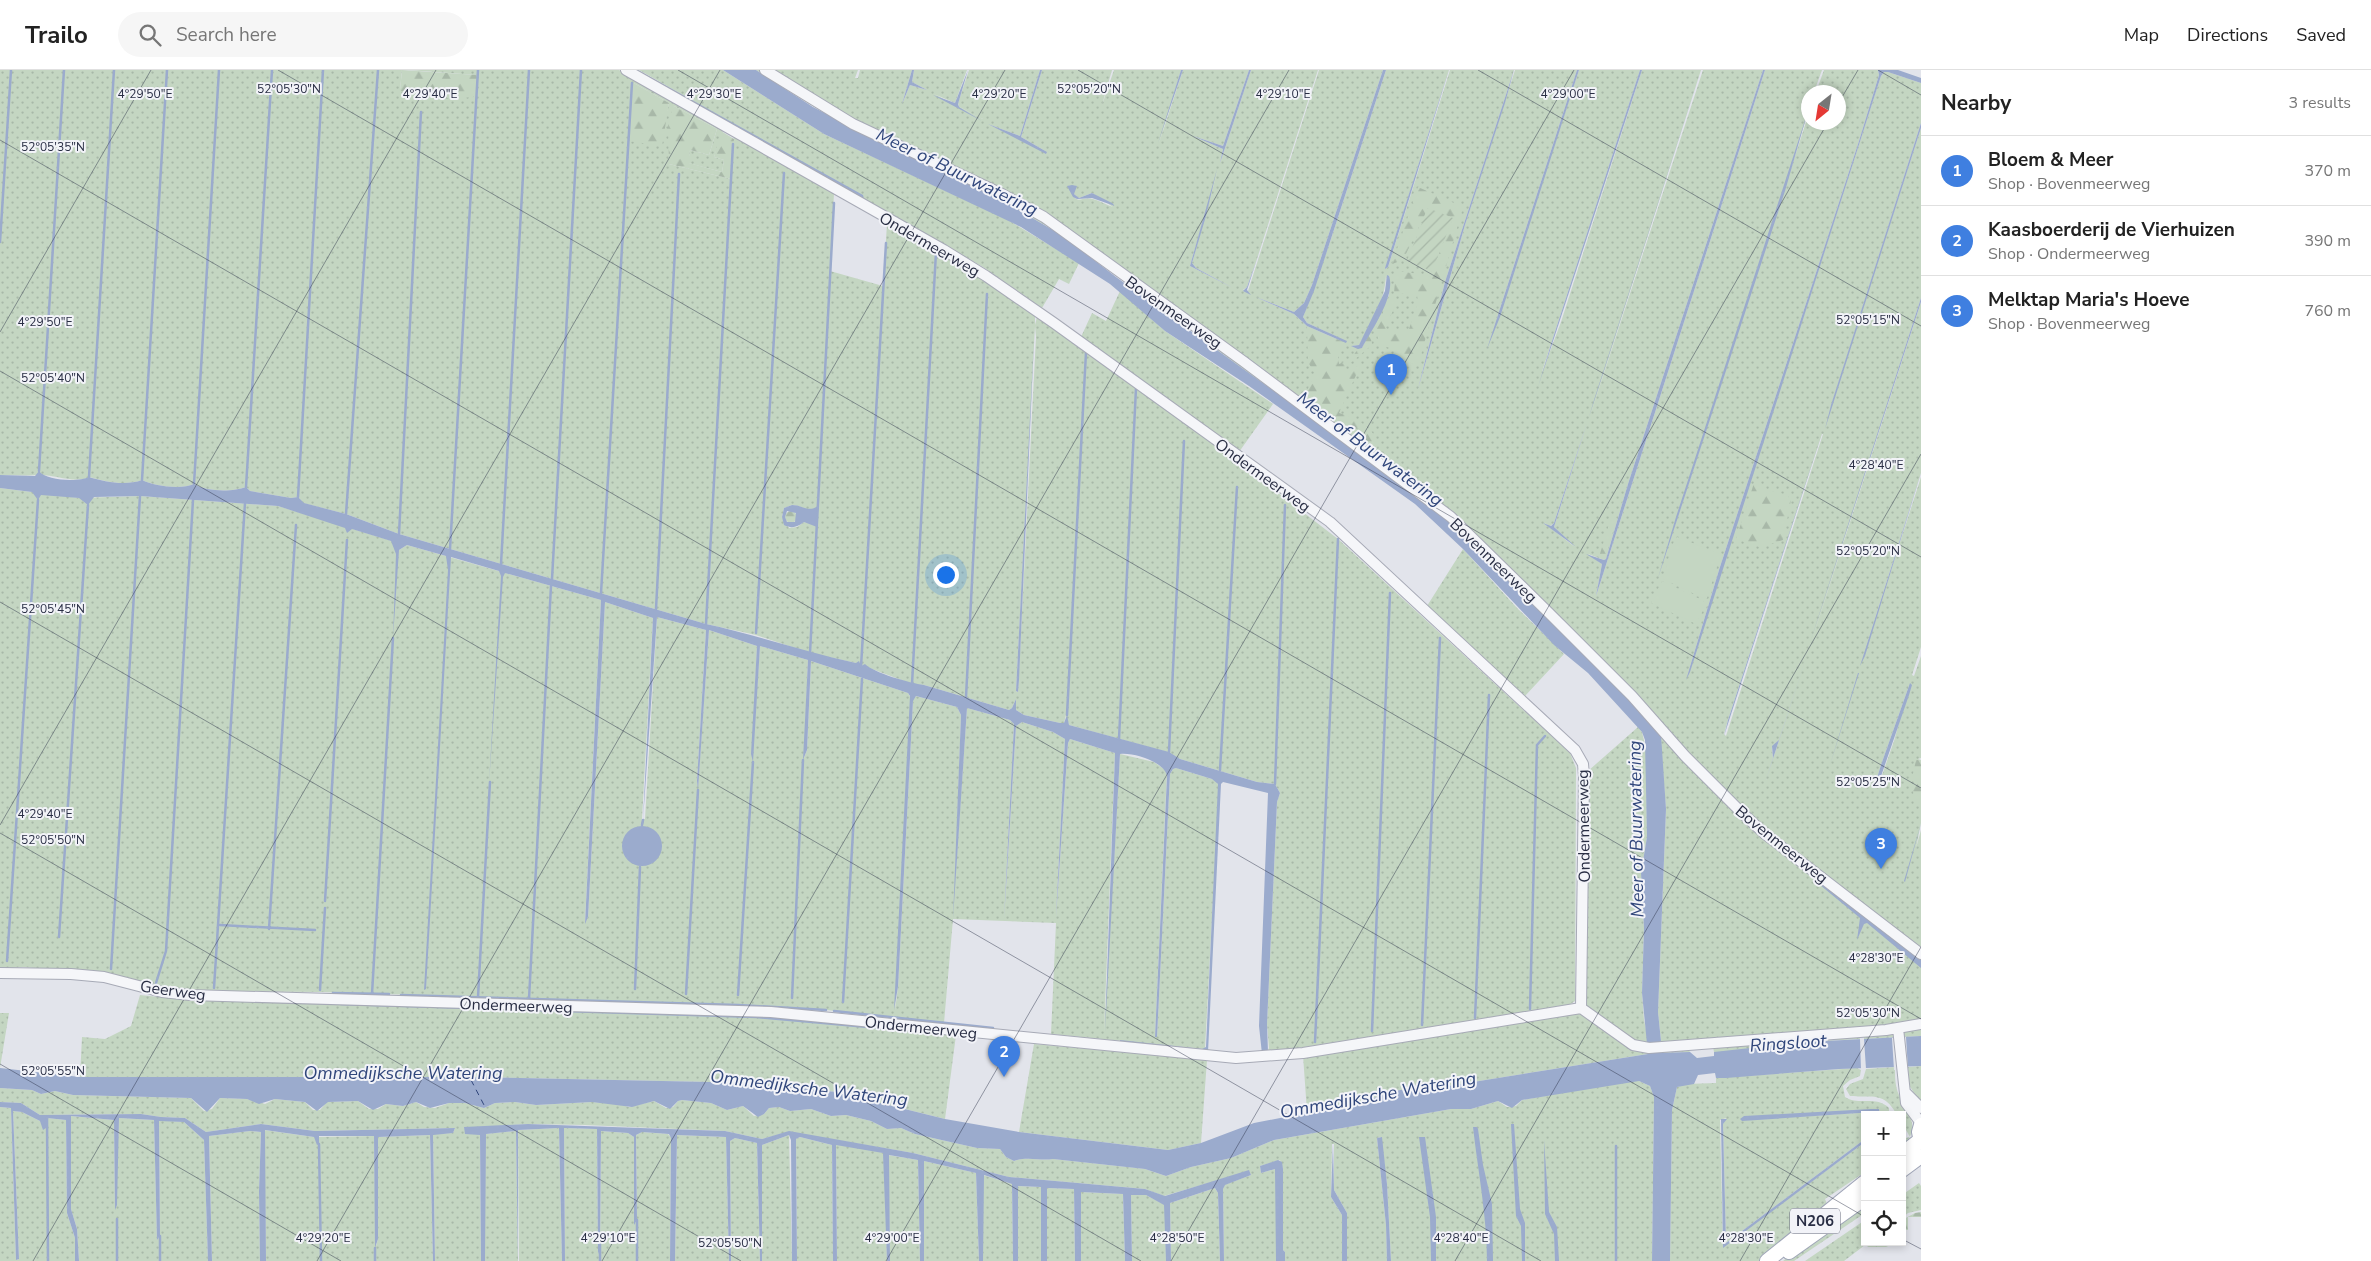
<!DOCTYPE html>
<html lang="en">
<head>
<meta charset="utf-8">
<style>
  :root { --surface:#fff; --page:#f6f6f6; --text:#222; --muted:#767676; --line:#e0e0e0; --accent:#d7403f }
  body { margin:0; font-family:"Nunito Sans",sans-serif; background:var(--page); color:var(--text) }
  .controls { position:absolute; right:15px; bottom:15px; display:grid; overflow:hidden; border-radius:0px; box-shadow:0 2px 8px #0003 }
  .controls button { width:45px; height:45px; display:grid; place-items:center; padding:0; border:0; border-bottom:1px solid var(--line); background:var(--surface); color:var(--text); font:25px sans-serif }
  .compass { position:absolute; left:1801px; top:15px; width:45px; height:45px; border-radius:50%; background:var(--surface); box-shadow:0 2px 8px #0003; rotate:210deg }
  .you { position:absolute; left:945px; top:504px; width:18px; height:18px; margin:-12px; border:4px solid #fff; border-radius:50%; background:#1a73e8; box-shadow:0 0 0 8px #1a73e833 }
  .badge { display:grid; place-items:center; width:32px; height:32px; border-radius:50%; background:var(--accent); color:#fff; font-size:16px; font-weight:700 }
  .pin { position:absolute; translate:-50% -41px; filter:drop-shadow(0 1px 2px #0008) }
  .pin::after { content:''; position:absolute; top:26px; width:18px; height:15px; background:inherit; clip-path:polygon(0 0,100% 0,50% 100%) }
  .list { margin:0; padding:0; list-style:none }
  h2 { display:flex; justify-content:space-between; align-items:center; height:65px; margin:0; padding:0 20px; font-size:21px }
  h2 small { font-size:16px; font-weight:400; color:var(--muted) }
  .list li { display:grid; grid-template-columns:32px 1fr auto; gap:15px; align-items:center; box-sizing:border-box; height:70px; padding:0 20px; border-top:1px solid var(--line) }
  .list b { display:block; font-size:19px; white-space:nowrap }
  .list p { margin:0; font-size:16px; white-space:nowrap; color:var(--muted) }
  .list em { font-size:16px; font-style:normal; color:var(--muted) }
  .icon { flex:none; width:28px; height:28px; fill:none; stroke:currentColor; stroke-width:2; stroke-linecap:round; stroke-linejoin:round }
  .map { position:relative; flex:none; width:1921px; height:1191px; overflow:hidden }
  header { display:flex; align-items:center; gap:30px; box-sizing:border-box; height:70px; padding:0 25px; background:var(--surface); border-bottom:1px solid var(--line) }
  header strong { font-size:24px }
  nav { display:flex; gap:28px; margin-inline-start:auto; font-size:18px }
  .search { width:350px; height:45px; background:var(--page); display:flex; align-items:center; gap:12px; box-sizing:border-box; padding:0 18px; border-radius:28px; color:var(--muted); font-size:19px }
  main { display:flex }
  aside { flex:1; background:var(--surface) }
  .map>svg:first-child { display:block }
  .grass { fill:url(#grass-dots); fill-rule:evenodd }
  .forest { fill:url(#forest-firs) }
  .park { fill:#c4d6c2 }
  .garden { fill:url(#garden-furrows) }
  .water { fill:#9babcd; fill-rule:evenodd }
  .pier { fill:#e2e4eb }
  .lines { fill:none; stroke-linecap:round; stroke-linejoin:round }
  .stream { stroke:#9babcd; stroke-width:2.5 }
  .ferry { stroke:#30467b; stroke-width:1; stroke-dasharray:6 5; stroke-linecap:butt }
  .minor-casing { stroke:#a7aab6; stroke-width:12 }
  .major-casing { stroke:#a0a6b8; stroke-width:16 }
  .minor { stroke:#f5f6f9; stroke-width:10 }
  .major { stroke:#fff; stroke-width:14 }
  .ticks { fill:none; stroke:#292e44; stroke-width:1; stroke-opacity:0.45 }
  .labels { text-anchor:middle; stroke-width:4; stroke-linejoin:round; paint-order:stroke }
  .shield { fill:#f2f3f8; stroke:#65697a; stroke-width:1 }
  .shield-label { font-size:15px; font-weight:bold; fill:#292e44 }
  .street-label { font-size:16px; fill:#292e44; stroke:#f2f3f8 }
  .water-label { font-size:18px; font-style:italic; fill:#30467b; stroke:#f2f3f8 }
  .ticks-label { font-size:12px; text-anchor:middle; fill:#292e44; stroke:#f2f3f8; stroke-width:4; stroke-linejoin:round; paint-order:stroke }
</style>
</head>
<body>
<header>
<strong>Trailo</strong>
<div class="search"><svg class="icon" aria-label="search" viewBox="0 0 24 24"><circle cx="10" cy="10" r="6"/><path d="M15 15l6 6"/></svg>Search here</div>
<nav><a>Map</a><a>Directions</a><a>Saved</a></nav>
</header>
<main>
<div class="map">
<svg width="1921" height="1191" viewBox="0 0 1921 1191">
  <defs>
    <pattern id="grass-dots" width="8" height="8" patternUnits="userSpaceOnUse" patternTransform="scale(1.25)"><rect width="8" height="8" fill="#c4d6c2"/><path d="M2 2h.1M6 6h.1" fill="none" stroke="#a8b8a8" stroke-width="1.8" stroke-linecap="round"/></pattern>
    <pattern id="forest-firs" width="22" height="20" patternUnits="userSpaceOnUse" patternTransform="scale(1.25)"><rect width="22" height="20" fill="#c4d6c2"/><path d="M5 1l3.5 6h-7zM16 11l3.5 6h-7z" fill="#a8b8a8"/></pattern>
    <pattern id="garden-furrows" width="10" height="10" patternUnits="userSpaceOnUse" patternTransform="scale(1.25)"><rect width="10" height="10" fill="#c4d6c2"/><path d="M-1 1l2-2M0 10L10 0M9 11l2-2" fill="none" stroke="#a8b8a8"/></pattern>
  </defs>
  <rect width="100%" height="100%" fill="#e2e4eb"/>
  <path class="grass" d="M 0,0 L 402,0 L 400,20 L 476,5 L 408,0 L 619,0 L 723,60 L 714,87 L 724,90 L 722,102 L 688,93 L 690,80 L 709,85 L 717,59 L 674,36 L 669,94 L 731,109 L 734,66 L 834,123 L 830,201 L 883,216 L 887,154 L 988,212 L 1035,246 L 1035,255 L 1037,247 L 1239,393 L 1338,469 L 1570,683 L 1576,698 L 1575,931 L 1569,935 L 1267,983 L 1269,978 L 1267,954 L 1277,732 L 1280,723 L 1275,714 L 1257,712 L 1180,689 L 1167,682 L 1069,655 L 1066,645 L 1064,653 L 1060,653 L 1024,645 L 1016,640 L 1016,629 L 1012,638 L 1009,640 L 924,615 L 912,614 L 856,593 L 810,583 L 756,565 L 706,554 L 399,464 L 346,444 L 303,433 L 298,427 L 291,428 L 250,421 L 246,417 C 233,422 207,422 194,414 C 181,420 154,416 142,410 C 127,416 105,412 90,407 C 74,414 54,404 39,405 C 26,406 13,405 0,405 ZM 632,12 L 669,33 L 665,50 ZM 1035,256 L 1036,267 L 1018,622 L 1016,621 ZM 792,435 C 800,435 803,439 810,440 L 812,454 L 804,452 L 797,457 L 789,458 L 782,447 L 784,438 Z
    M 639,0 L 723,0 L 824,64 L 1008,150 L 1079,193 L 1069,214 L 1059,209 L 1042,238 L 983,197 Z
    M 756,0 L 858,0 L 855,8 L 858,8 L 860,0 L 912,0 L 902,34 L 910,15 L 927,20 L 912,12 L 914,0 L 967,0 L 955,33 L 934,24 L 983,49 L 959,37 L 958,33 L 969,0 L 1040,0 L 1020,66 L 988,54 L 1047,82 L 1021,67 L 1042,0 L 1112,0 L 1102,35 L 1114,0 L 1181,0 L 1159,73 L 1183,0 L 1249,0 L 1223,76 L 1193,66 L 1223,79 L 1220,93 L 1251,0 L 1318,0 L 1256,192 L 1247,217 L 1243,220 L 1248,221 L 1319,0 L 1383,0 L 1312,215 L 1304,233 L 1294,242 L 1256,227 L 1294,244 L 1307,256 L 1331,268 L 1346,271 L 1307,253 L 1303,247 L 1329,175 L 1386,0 L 1449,0 L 1385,199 L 1388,197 L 1450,0 L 1514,0 L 1445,212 L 1418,319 L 1465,155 L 1515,0 L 1577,0 L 1487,279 L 1579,0 L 1640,0 L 1541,305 L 1561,252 L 1642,0 L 1701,0 L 1590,346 L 1703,0 L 1763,0 L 1628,414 L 1606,489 L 1604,490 L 1588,484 L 1602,494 L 1596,526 L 1765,0 L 1822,0 L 1814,22 L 1808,22 L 1807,46 L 1658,508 L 1808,46 L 1808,52 L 1838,52 L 1838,22 L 1816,22 L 1824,0 L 1878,0 L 1879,5 L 1859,71 L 1719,500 L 1686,610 L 1881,6 L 1884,2 L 1888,2 L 1921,13 L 1921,53 L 1824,358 L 1921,58 L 1921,228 L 1810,576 L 1921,232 L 1921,403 L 1860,596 L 1921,407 L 1921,577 L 1912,605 L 1914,606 L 1921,586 L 1921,688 L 1918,689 L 1921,690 L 1921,753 L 1916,778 L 1921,760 L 1921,966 L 1864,969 L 1864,966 L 1859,966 L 1860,969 L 1806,972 L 1721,983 L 1714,982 L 1713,977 L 1688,979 L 1690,982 L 1657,983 L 1656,974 L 1661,971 L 1658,942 L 1666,739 L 1660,665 L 1636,637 L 1450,452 L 1063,166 C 989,121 910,88 834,48 C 807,34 782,16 756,0 ZM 1218,99 L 1192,193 L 1196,198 L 1233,218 L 1190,196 ZM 1068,116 L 1072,116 L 1074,124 L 1079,128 L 1092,123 L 1113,137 C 1107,135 1100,131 1093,129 C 1078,126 1078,138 1068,116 ZM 1386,205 L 1389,225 L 1362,278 L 1352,276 L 1359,275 C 1372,252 1385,231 1386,205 ZM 1587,353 L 1554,457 L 1575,477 L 1544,453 L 1550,456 L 1554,453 ZM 1822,364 L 1823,364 L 1726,666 L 1724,664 L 1728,650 ZM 1808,582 L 1766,710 L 1773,688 L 1772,678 L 1779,670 ZM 1910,613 L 1894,671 L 1880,711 L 1877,708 L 1881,695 Z
    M 1120,221 L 1165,261 L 1273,334 L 1239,382 L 1081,267 L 1092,243 L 1106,251 Z
    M 0,418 L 79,428 L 140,426 L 278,436 L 392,471 L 399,480 L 407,475 L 601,530 L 585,852 L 588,847 L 605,532 L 653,548 L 642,749 L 645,749 L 657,547 L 706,560 L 697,711 L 698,716 L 709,560 L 757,576 L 752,689 L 760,576 L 808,590 L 804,688 L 807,680 L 811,591 L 908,623 L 911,628 L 895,940 L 898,917 L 913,630 L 916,626 L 957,637 L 961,645 L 955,812 L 967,638 L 1010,650 L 1014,654 L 1004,850 L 1016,656 L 1022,652 L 1053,662 L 1065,669 L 1056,847 L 1068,673 L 1070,669 L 1115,683 L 1104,962 L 1120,684 L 1154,692 L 1167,701 L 1155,967 L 1157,967 L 1170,704 L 1173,699 L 1176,698 L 1212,709 L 1217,711 L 1219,718 L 1205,979 L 1051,964 L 1056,853 L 953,849 L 944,953 L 826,940 L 738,935 L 321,922 L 177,921 L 104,904 L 23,897 L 0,899 Z
    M 1463,479 L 1517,538 L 1564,584 L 1525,626 L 1427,536 Z
    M 1638,657 L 1642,662 L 1646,679 L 1647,767 L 1641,803 L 1644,858 L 1642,923 L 1644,950 L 1649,974 L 1638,973 L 1587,936 L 1586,910 L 1588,701 Z
    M 140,925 L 169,928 L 757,947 L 956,965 L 945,1049 L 836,1022 L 805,1018 L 710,1012 L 471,1007 L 80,1007 L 82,967 L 105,969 L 131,956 Z
    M 0,943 L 9,943 L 0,998 Z
    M 1579,943 L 1649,982 L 1648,984 L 1442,1017 L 1400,1020 L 1357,1033 L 1307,1042 L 1303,985 Z
    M 1034,974 L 1207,990 L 1201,1073 L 1168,1080 L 1019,1062 Z
    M 1921,996 L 1921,1034 L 1909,1015 L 1908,997 Z
    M 1895,997 C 1895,1006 1895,1017 1899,1025 C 1910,1052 1921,1052 1902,1081 L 1902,1062 L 1906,1068 L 1910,1067 L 1902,1053 L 1902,1045 L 1897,1045 C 1884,1021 1873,1028 1850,1026 L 1846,1019 L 1850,1014 L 1863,1009 L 1866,999 Z
    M 1857,998 L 1861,1000 L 1860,1006 L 1850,1010 L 1843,1016 L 1845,1027 C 1859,1036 1876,1025 1889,1038 L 1889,1045 L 1880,1045 L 1879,1039 L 1741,1050 L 1874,1042 L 1877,1045 L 1865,1045 L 1865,1069 L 1726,1173 L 1723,1054 L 1726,1048 L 1720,1050 L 1723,1177 L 1865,1072 L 1865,1102 L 1825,1129 L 1827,1134 L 1761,1191 L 1670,1191 L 1672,1040 L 1677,1017 L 1686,1014 L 1716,1013 L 1716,1008 Z
    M 1627,1011 L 1639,1011 L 1650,1016 L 1654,1027 L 1652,1191 L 1391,1191 L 1387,1114 L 1381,1067 L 1377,1068 L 1386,1155 L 1387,1191 L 1347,1191 L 1347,1143 L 1334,1120 L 1334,1074 L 1332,1074 L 1331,1127 L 1342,1145 L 1342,1191 L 1285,1191 L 1285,1182 L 1283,1180 L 1283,1099 L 1280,1090 L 1260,1096 L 1261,1103 L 1275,1099 L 1276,1104 L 1276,1191 L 1224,1191 L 1223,1119 L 1224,1115 L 1251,1105 L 1249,1101 L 1164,1126 L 1145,1119 L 1009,1107 L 913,1083 L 789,1062 L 762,1069 L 725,1061 L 585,1055 L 528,1054 L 464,1058 L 480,1065 L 481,1191 L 435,1191 L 433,1064 L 453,1063 L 455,1058 L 315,1061 L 261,1054 L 206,1062 L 185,1048 L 161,1047 L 141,1044 L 40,1045 L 21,1033 L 0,1032 L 0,1018 L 32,1020 L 41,1024 L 55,1021 L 73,1025 L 191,1028 L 204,1041 L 212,1039 L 220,1028 L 247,1029 L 265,1034 L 275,1029 L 305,1032 L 313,1040 L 320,1040 L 327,1032 L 358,1031 L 369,1039 L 378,1039 L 386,1034 L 403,1036 L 416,1032 L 424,1037 L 435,1038 L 449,1033 L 465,1033 L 484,1038 L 495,1033 L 515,1032 L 536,1035 L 592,1032 L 619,1034 L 629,1037 L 654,1031 L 666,1038 L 673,1037 L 678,1031 L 682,1030 L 711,1033 L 727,1040 L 743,1036 L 754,1046 L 764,1044 L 769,1038 L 779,1037 L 790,1041 L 811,1039 L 831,1046 L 846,1045 L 871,1051 L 887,1059 L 901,1058 L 915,1064 L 977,1078 L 1000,1079 L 1006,1087 L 1014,1091 C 1027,1086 1039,1091 1053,1089 L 1145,1099 L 1166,1106 L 1191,1097 L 1231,1088 L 1274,1070 L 1451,1039 L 1471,1039 L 1498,1031 L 1507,1037 L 1516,1036 L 1522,1030 Z
    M 0,1037 L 11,1038 L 16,1190 L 19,1189 L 13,1041 L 22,1042 L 40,1051 L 47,1048 L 66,1050 L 67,1143 L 75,1168 L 75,1191 L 0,1191 Z
    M 71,1046 L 114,1050 L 115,1139 L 119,1048 L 154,1050 L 157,1170 L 160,1166 L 159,1050 L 184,1052 L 204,1070 L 208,1191 L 79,1191 L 77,1159 L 71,1139 Z
    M 559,1058 L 562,1191 L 519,1191 L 518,1060 Z
    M 564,1058 L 597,1059 L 598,1183 L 600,1179 L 601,1061 L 628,1063 L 634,1067 L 635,1153 L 637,1150 L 636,1065 L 642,1062 L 668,1064 L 671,1067 L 670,1191 L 565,1191 Z
    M 264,1060 L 314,1067 L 374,1066 L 376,1176 L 378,1169 L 378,1067 L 430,1065 L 433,1191 L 266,1191 Z
    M 250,1061 L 261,1062 L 259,1121 L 260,1191 L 212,1191 L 209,1066 Z
    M 516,1061 L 518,1191 L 485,1191 L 485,1064 Z
    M 677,1065 L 726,1067 L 729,1191 L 675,1191 Z
    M 789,1065 L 792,1191 L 762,1191 L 762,1075 Z
    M 800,1067 L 832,1075 L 833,1191 L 797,1191 L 796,1069 Z
    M 735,1068 L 757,1073 L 760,1191 L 731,1191 L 730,1071 Z
    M 842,1074 L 884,1083 L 887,1191 L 837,1191 L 836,1075 Z
    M 888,1085 L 918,1090 L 920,1191 L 890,1191 Z
    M 924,1091 L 976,1103 L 979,1191 L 924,1191 Z
    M 983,1105 L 1012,1114 L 1013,1191 L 983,1191 Z
    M 1919,1113 L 1921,1116 L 1921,1140 L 1908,1143 L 1902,1148 L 1902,1125 Z
    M 1017,1116 L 1041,1117 L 1041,1191 L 1018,1191 Z
    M 1047,1118 L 1074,1119 L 1075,1191 L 1047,1191 Z
    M 1215,1118 L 1218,1123 L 1220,1191 L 1171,1191 L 1170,1133 Z
    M 1081,1122 L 1123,1124 L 1125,1191 L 1081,1191 Z
    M 1131,1125 L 1146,1125 L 1165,1135 L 1166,1191 L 1132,1191 Z
    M 1865,1134 L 1865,1143 L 1794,1191 L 1783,1191 L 1828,1157 Z
    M 1865,1150 L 1865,1172 L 1869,1172 L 1844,1191 L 1805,1191 Z"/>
  <path class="forest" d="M 402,0 L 477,5 L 474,27 C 457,28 412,33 400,20 Z
    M 632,12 L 669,33 L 662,76 L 629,71 Z
    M 674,36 L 717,59 L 709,85 L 690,80 L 689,93 L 722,102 L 724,90 L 714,87 L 721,61 L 734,69 L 731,109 L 669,94 L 668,51 Z
    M 1418,117 L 1463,137 L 1418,295 L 1408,293 L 1400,282 L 1379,274 L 1376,258 L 1389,229 L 1398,230 L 1385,258 L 1390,260 L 1409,259 L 1418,232 L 1417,225 L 1394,223 L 1396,201 L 1427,205 L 1432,201 L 1453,148 L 1428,138 L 1403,190 L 1392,194 Z
    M 1307,256 L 1346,273 L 1338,287 L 1339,294 L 1350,290 L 1358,279 L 1362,278 L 1368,266 L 1371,267 L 1372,275 L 1344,298 L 1347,302 L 1361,294 L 1339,343 C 1356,348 1374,357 1378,375 L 1375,383 L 1307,333 L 1304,327 L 1315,304 L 1308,292 Z
    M 1755,410 C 1763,420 1775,422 1787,425 L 1791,430 L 1783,470 L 1760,477 L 1736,469 Z
    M785 447a6 6 0 1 1 12 0a6 6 0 1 1-12 0Z
    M 1611,448 L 1617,448 L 1605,489 L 1599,487 Z
    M 1916,690 L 1921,690 L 1921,736 L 1914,735 L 1913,718 L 1916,705 L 1913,704 Z
    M 1921,1142 L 1921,1147 L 1908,1147 L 1908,1160 L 1902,1160 L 1902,1150 L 1915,1143 Z
    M 1874,1172 L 1897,1172 L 1886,1177 L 1867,1177 Z"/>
  <path class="park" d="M 1677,467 L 1721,484 L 1707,528 L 1703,528 L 1663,509 L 1672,475 Z
    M 1662,511 L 1702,530 L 1706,534 L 1696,554 L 1651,533 Z"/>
  <path class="garden" d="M 1428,138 L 1453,148 L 1432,201 L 1407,191 Z"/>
  <path class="water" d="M 638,0 L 863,125 L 864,129 L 639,2 Z
    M 723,0 L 756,0 L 813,37 L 900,82 L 1000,129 L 1063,166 L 1116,207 L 1393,407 L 1450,452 L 1636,637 L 1661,665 L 1666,739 L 1658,942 L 1661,971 L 1656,974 L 1657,983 L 1690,982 L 1697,988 L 1714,986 L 1714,982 L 1806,972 L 1921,966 L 1921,996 L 1839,999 L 1726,1008 L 1716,1008 L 1715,1003 L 1698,1005 L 1694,1014 L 1677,1017 L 1672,1040 L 1670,1191 L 1652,1191 L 1654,1027 L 1650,1016 L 1639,1011 L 1522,1030 L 1512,1038 L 1498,1031 L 1471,1039 L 1451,1039 L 1274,1070 L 1231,1088 L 1191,1097 L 1166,1106 L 1145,1099 L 1053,1089 C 1039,1091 1028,1086 1014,1091 L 1006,1087 L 1000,1079 L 977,1078 L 915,1064 L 901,1058 L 887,1059 L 871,1051 L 846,1045 L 831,1046 L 811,1039 L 790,1041 L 779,1037 L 769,1038 L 764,1044 L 758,1047 L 743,1036 L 727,1040 L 711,1033 L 682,1030 L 678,1031 L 670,1039 L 654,1031 L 632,1037 L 592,1032 L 536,1035 L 515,1032 L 495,1033 L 484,1038 L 465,1033 L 449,1033 L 430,1038 L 416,1032 L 403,1036 L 386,1034 L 373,1040 L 358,1031 L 328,1032 L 317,1041 L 305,1032 L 275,1029 L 259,1034 L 247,1029 L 220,1028 L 207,1042 L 191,1028 L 73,1025 L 55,1021 L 41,1024 L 32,1020 L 0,1018 L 0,998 L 80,1007 L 471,1007 L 710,1012 L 781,1016 L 836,1022 L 945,1049 L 1019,1062 L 1168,1080 L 1201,1073 L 1254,1053 L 1357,1033 L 1400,1020 L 1442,1017 L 1648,984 L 1642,923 L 1644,858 L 1641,803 L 1647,767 L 1645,670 L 1642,662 L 1588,603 L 1554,575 L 1463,479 L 1415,434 L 1249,316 L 1165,261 L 1110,214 L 1021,157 L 824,64 Z
    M 912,0 L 914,0 L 912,12 L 927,20 L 910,15 L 902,34 Z
    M 968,0 L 958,34 L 959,37 L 982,51 L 933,25 L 955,33 Z
    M 1040,0 L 1042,0 L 1021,67 L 1047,82 L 1046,84 L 988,54 L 1020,66 Z
    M 1181,0 L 1183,0 L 1158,73 Z
    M 1249,0 L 1251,0 L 1220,93 L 1223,79 L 1193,66 L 1223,76 Z
    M 1318,0 L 1247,220 L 1251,225 L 1243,221 L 1247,217 L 1256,192 Z
    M 1383,0 L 1386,0 L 1314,221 L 1303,247 L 1307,253 L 1347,271 L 1346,273 L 1307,256 L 1294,244 L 1256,227 L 1294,242 L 1304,233 L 1312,215 Z
    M 1449,0 L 1388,197 L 1385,199 L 1385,198 Z
    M 1514,0 L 1505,33 L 1465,155 L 1418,319 L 1445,212 Z
    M 1577,0 L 1579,0 L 1500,247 L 1487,279 Z
    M 1640,0 L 1642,0 L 1538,317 L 1552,271 Z
    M 1701,0 L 1589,347 L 1594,330 Z
    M 1763,0 L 1765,0 L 1596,526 L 1602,494 L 1586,484 L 1604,490 L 1606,489 L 1628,414 Z
    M 1878,0 L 1898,0 L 1921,8 L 1921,13 L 1888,2 L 1884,2 L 1881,6 L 1690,602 L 1686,610 L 1719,500 L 1859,71 L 1879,5 Z
    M 1808,41 L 1785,121 L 1658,508 L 1676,447 Z
    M 1921,53 L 1921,58 L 1825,359 L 1831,335 Z
    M 1217,99 L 1206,146 L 1192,193 L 1196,198 L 1233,218 L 1190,196 Z
    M 1072,115 L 1077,116 L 1074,124 L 1079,128 L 1092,123 L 1112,133 L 1115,136 L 1092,128 L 1077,129 L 1073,127 L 1067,116 Z
    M 1387,205 L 1389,206 C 1396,226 1371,261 1362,278 L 1358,279 L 1351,276 L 1359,275 L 1385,221 Z
    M 1921,228 L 1921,232 L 1809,576 L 1817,551 Z
    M 1034,269 L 1019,610 L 1018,622 L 1016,621 Z
    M 1587,353 L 1554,457 L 1576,477 L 1543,453 L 1551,456 L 1554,453 Z
    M 1822,363 L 1724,666 L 1728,650 Z
    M 39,401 C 46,411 79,412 89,407 C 105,412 126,416 142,410 C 154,416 181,420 194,414 C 207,422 233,422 246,417 L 250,421 L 291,428 L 298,427 L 304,433 L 346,444 L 399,464 L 706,554 C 757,565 805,582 856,593 L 859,591 L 861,596 L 865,594 C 874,603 910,613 924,615 L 1009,640 L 1012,638 L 1016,629 L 1016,640 L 1024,645 L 1060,653 L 1064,653 L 1067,645 L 1069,655 L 1169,682 L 1180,689 L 1257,712 L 1275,714 L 1280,723 L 1277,732 L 1267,954 L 1268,982 L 1262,984 L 1259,956 L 1268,723 L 1223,712 L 1221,714 L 1208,982 L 1120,972 L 1120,970 L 1202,979 L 1206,977 L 1218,714 L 1212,709 L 1176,698 L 1173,699 L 1170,704 L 1157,967 L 1155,967 L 1167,706 C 1165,692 1133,682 1120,684 L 1105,962 L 1115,683 L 1070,669 L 1068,673 L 1056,847 L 1065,669 L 1053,662 L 1022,652 L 1016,656 L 1004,850 L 1014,654 L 1010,650 L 967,638 L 953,849 L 961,645 L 957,637 L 916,626 L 913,631 L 898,917 L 894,940 L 910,626 L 908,623 L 811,591 L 807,680 L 803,690 L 808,590 L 760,576 L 753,692 L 751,684 L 757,576 L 709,560 L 698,720 L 697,711 L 706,560 L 657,547 L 643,750 L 653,548 L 605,532 L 588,847 L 585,854 L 601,530 L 505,503 L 503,507 L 489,714 L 501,506 L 499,501 L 451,487 L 426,919 L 424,920 L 448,500 L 446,486 L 407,475 L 399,480 L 393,568 L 396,484 L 391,471 L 352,459 L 347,463 L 345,458 L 278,436 L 140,426 L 94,427 L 88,435 L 79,428 L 41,425 L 38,430 L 32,422 L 0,418 L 0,405 L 35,406 Z
    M 1921,403 L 1865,586 L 1860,596 Z
    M 792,435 C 803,435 808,443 818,436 L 817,457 L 804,452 C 797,457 792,459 784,455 L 782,447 L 784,438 ZM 787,441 L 796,443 L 795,452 L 787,452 L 785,447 Z
    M 1808,582 L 1766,710 L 1773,688 L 1772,676 L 1779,670 Z
    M 1858,603 L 1859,603 L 1830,695 Z
    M 1910,613 L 1912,615 L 1909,625 L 1879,712 L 1877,708 L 1881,695 Z
    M 1921,753 L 1905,812 L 1904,811 Z
    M622 776a20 20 0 1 1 40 0a20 20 0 1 1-40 0Z
    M 1816,809 L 1902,873 L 1921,890 L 1921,898 L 1867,853 L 1864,854 L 1857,870 L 1860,848 L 1814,810 Z
    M 0,1032 L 21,1033 L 40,1045 L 141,1044 L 161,1047 L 185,1048 L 206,1062 L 261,1054 L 315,1061 L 455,1058 L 453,1063 L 433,1065 L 435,1191 L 433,1191 L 430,1065 L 378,1067 L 378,1169 L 375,1178 L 374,1066 L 319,1066 L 319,1074 L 317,1075 L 314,1067 L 265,1060 L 266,1191 L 260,1191 L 259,1121 L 261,1062 L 250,1061 L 209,1066 L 212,1191 L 208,1191 L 204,1070 L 184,1052 L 159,1051 L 160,1166 L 157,1170 L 154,1050 L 119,1048 L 117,1135 L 115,1140 L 114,1050 L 71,1046 L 71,1139 L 77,1159 L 79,1191 L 75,1191 L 75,1168 L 67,1143 L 66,1050 L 47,1048 L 46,1058 L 43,1060 L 40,1051 L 22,1042 L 13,1041 L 19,1189 L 16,1190 L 11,1038 L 0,1037 Z
    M 1871,1039 L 1879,1039 L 1880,1045 L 1874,1042 L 1742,1051 L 1740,1049 L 1744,1046 Z
    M 1721,1049 L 1727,1049 L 1723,1054 L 1726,1173 L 1865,1069 L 1865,1072 L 1723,1178 Z
    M 528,1054 L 725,1061 L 762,1069 L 789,1061 L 913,1083 L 1009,1107 L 1145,1119 L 1165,1126 L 1249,1100 L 1251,1105 L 1225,1115 L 1223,1119 L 1224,1191 L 1220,1191 L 1218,1123 L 1215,1118 L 1170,1133 L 1171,1191 L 1166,1191 L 1164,1135 L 1146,1125 L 1131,1125 L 1132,1191 L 1125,1191 L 1123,1124 L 1081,1122 L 1081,1191 L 1075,1191 L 1074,1119 L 1047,1118 L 1047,1191 L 1041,1191 L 1041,1117 L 1018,1116 L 1018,1191 L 1013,1191 L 1012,1114 L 984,1105 L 983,1191 L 979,1191 L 976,1103 L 924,1091 L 924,1191 L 920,1191 L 918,1090 L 889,1085 L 890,1191 L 887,1191 L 883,1083 L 836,1075 L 837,1191 L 833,1191 L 832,1075 L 800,1067 L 796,1069 L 797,1191 L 792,1191 L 791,1070 L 789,1065 L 762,1075 L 762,1191 L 760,1191 L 757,1073 L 735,1068 L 730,1071 L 731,1191 L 729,1191 L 726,1067 L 677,1065 L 675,1191 L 670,1191 L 671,1068 L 669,1064 L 642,1062 L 636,1065 L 637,1150 L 634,1155 L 634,1067 L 628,1063 L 601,1061 L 600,1179 L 598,1184 L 597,1059 L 564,1058 L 565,1191 L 562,1191 L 559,1058 L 518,1060 L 518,1191 L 516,1061 L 486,1064 L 485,1191 L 481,1191 L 480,1065 L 465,1064 L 464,1057 Z
    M 1511,1054 L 1514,1054 L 1520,1139 L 1525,1153 L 1525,1191 L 1522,1191 L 1521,1156 L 1516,1146 Z
    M 1473,1057 L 1477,1057 L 1478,1059 L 1483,1095 L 1492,1134 L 1493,1191 L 1487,1191 C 1487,1146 1478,1102 1473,1057 Z
    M 1382,1067 L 1387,1114 L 1391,1191 L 1387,1191 L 1386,1155 L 1377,1068 Z
    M 1419,1067 L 1425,1067 L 1436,1147 L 1436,1191 L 1431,1191 L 1430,1147 Z
    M 1544,1070 L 1549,1142 L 1557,1157 L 1559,1191 L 1555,1191 L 1554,1164 L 1545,1144 Z
    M 1333,1074 L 1334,1120 L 1347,1143 L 1347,1191 L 1342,1191 L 1342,1145 L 1331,1127 Z
    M 1278,1090 L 1282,1092 L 1283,1099 L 1283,1180 L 1285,1182 L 1285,1191 L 1276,1191 L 1275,1099 L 1261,1103 L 1260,1096 Z"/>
  <path class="pier" d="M 1906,967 L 1908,999 L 1894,1000 L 1892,968 Z
    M 1860,969 L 1864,969 L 1866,999 L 1861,1000 Z"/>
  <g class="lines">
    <path class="stream" d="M 0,172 L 11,0
      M 39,401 L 64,0
      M 89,407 L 114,0
      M 142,410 L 167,0
      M 194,414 L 219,0
      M 246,417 L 272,0
      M 298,427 L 323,0
      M 346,444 L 378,0
      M 399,464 L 421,42
      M 450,479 L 478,0
      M 501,494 L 529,0
      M 552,509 L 581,0
      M 601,523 L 632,13
      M 656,539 L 679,104
      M 706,554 L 733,74
      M 756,563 L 784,103
      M 810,583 L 834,133
      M 861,597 L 886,173
      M 912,614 L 936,182
      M 966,627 L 987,224
      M 1067,645 L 1086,282
      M 1119,669 L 1136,318
      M 1169,682 L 1184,371
      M 1220,700 L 1237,417
      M 1275,714 L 1285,435
      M 642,755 L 643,750
      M 325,831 L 347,470
      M 220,855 L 315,860
      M 269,859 L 296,455
      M 59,867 L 88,435
      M 7,891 L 38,430
      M 111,899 L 140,426
      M 156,913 L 166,881 L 193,430
      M 214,918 L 245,433
      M 635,919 L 640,797
      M 320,920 L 325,838
      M 333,923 L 389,924
      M 372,924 L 393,568
      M 686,924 L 698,720
      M 401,925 L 738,935 L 826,940
      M 738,925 L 753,692
      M 478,927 L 490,712
      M 792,928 L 803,690
      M 529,929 L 551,516
      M 843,932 L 862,609
      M 341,934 L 757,947 L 890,959
      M 1530,939 L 1537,675 L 1545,666
      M 834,941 L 993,958
      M 1475,948 L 1489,625
      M 1422,955 L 1440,568
      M 1372,961 L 1390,523
      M 1315,972 L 1338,469
      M 47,1048 L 48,1191
      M 319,1074 L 321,1191
      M 117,1149 L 117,1191
      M 637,1150 L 637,1191
      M 160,1166 L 160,1191
      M 600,1169 L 600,1191
      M 375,1178 L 375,1191
      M 1616,1191 L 1616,1076"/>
    <path class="ferry" d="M 471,1010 L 484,1035"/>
    <g class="minor-casing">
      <path id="minor" d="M 626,0 L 944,180 L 986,206 L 1054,253 L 1330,452 L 1575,680 L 1583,694 L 1584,706 L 1581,938
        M 765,0 L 853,54 L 1002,124 L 1044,147 L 1243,291 L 1451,447 L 1549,543 L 1632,626 L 1685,686 L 1740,741 L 1765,764 L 1921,884
        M 0,903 L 71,904 L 104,907 L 162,922 L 190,925 L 771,942 L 1236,988 L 1303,983 L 1581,938 L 1633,975 L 1649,978 L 1886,960 L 1921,954
        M 1898,958 L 1906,1033 L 1921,1053
        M 1905,1022 L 1921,1038"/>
    </g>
    <g class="major-casing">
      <path id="major" d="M 1921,1055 L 1919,1062 L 1921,1072
        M 1902,1084 L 1920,1070
        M 1902,1100 L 1921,1086
        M 1789,1182 L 1865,1128
        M 1767,1191 L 1865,1112"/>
    </g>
    <use href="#minor" class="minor"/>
    <use href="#major" class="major"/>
  </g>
  <path class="ticks" d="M 278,0 L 1921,949M 678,0 L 1921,718M 1078,0 L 1921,487M 1478,0 L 1921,256M 1878,0 L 1921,25M 1838,34 L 1858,0M 0,70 L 1865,1147M 0,262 L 151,0M 0,301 L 1541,1191M 0,532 L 1141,1191M 0,755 L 436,0M 0,763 L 741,1191M 0,994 L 341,1191M 1902,1169 L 1921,1179M 33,1191 L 720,0M 317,1191 L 1005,0M 602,1191 L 1289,0M 886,1191 L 1574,0M 1171,1191 L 1828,52M 1455,1191 L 1921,384M 1740,1191 L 1921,877"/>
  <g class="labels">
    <rect class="shield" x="1790" y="1138.5" width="50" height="25" rx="4"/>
    <g class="shield-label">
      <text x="1815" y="1156">N206</text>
    </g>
    <g class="street-label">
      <text transform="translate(930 174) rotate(30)" y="6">Ondermeerweg</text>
      <text transform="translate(1174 242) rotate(35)" y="6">Bovenmeerweg</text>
      <text transform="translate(1263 405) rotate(36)" y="6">Ondermeerweg</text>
      <text transform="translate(1494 490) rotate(44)" y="6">Bovenmeerweg</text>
      <text transform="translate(1583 756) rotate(-91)" y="6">Ondermeerweg</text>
      <text transform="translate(1782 774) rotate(39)" y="6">Bovenmeerweg</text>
      <text transform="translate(173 920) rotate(8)" y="6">Geerweg</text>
      <text transform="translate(516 935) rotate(2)" y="6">Ondermeerweg</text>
      <text transform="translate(921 957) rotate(6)" y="6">Ondermeerweg</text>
    </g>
    <g class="water-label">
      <text transform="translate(957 102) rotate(26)" y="6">Meer of Buurwatering</text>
      <text transform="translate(1370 379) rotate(37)" y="6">Meer of Buurwatering</text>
      <text transform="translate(1636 759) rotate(-91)" y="6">Meer of Buurwatering</text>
      <text transform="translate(1788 973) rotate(-4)" y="6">Ringsloot</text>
      <text x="403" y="1009">Ommedijksche Watering</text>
      <text transform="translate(809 1018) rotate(7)" y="6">Ommedijksche Watering</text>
      <text transform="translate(1378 1025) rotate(-10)" y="6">Ommedijksche Watering</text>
    </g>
  </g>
  <g class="ticks-label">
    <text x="289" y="23">52°05'30"N</text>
    <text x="1089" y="23">52°05'20"N</text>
    <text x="145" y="28">4°29'50"E</text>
    <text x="430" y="28">4°29'40"E</text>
    <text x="714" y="28">4°29'30"E</text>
    <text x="999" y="28">4°29'20"E</text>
    <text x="1283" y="28">4°29'10"E</text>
    <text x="1568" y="28">4°29'00"E</text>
    <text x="53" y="81">52°05'35"N</text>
    <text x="1868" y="254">52°05'15"N</text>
    <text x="45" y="256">4°29'50"E</text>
    <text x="53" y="312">52°05'40"N</text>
    <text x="1876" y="399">4°28'40"E</text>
    <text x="1868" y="485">52°05'20"N</text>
    <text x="53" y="543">52°05'45"N</text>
    <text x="1868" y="716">52°05'25"N</text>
    <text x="45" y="748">4°29'40"E</text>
    <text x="53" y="774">52°05'50"N</text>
    <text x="1876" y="892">4°28'30"E</text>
    <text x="1868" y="947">52°05'30"N</text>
    <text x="53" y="1005">52°05'55"N</text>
    <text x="323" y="1172">4°29'20"E</text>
    <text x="608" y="1172">4°29'10"E</text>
    <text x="892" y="1172">4°29'00"E</text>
    <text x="1177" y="1172">4°28'50"E</text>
    <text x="1461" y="1172">4°28'40"E</text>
    <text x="1746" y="1172">4°28'30"E</text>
    <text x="730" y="1177">52°05'50"N</text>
  </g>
</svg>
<div class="controls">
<button>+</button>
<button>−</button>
<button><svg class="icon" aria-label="locate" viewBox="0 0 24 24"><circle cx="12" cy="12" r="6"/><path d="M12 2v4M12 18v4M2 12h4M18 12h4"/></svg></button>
</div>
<svg class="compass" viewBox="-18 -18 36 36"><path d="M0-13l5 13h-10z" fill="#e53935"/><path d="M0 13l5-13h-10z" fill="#767676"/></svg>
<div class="you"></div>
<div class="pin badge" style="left:1391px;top:325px;background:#3f7fe0">1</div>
<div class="pin badge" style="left:1004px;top:1007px;background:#3f7fe0">2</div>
<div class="pin badge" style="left:1881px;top:799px;background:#3f7fe0">3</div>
</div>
<aside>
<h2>Nearby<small>3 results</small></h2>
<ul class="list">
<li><span class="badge" style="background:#3f7fe0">1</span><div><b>Bloem &amp; Meer</b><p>Shop · Bovenmeerweg</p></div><em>370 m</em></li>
<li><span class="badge" style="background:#3f7fe0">2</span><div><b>Kaasboerderij de Vierhuizen</b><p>Shop · Ondermeerweg</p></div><em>390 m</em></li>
<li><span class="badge" style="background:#3f7fe0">3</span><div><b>Melktap Maria's Hoeve</b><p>Shop · Bovenmeerweg</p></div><em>760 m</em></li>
</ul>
</aside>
</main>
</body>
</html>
